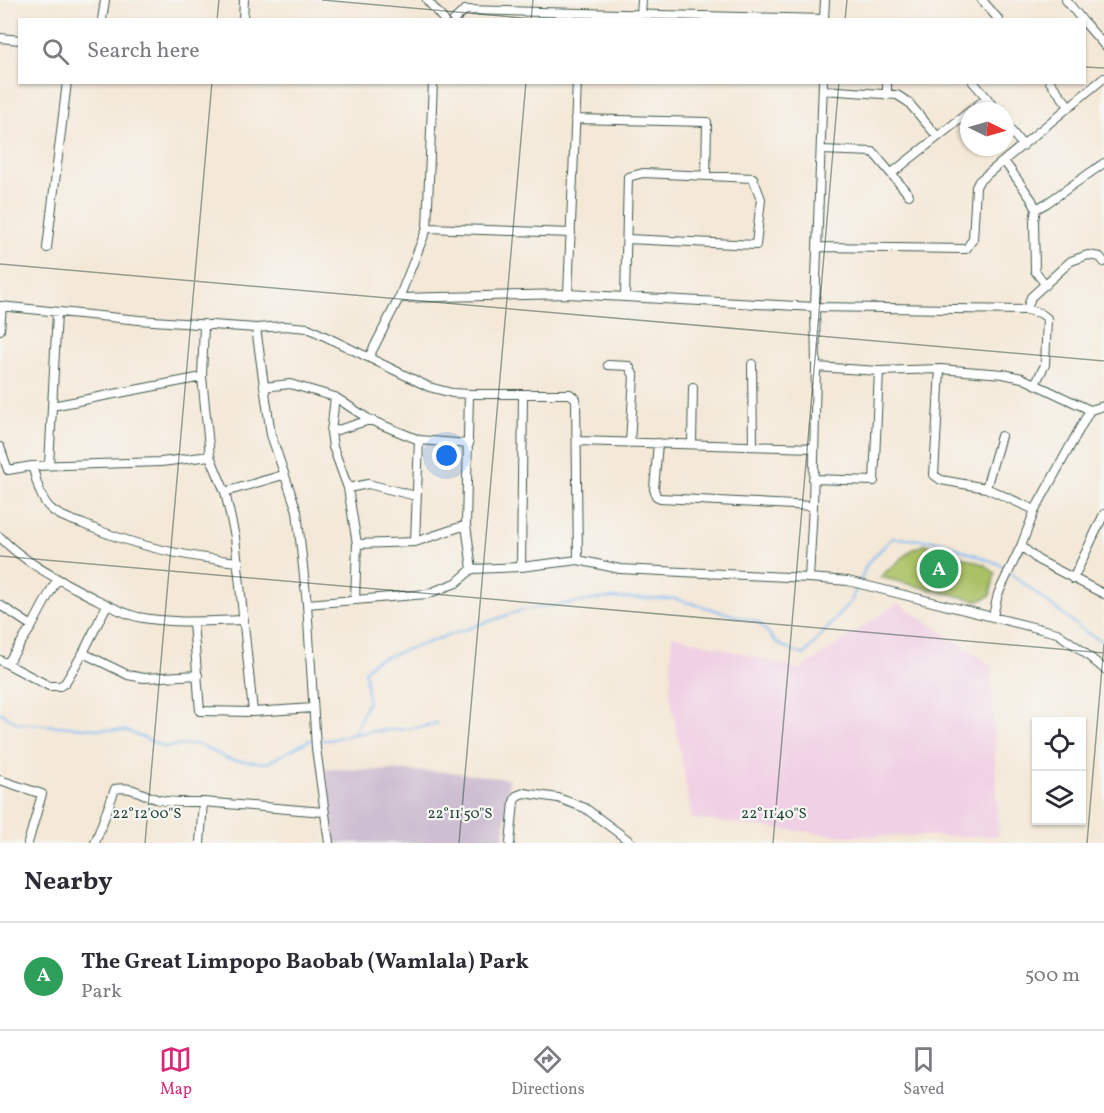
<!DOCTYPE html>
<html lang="en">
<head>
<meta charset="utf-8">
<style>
  :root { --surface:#fff; --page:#f7f7f7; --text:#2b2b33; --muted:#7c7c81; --line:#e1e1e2; --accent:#db2777 }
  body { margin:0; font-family:Vollkorn,serif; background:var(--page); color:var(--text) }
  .controls { position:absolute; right:18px; bottom:18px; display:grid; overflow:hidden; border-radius:0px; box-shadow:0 2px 4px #0004 }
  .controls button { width:54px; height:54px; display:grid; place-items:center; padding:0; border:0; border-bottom:2px solid var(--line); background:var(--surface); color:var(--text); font:30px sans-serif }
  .compass { position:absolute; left:960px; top:102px; width:54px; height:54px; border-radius:50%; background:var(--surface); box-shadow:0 2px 4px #0004; rotate:95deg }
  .you { position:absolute; left:447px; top:456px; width:21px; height:21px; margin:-15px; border:4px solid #fff; border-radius:50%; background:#1a73e8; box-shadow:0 0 0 9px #1a73e833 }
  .badge { display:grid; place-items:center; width:39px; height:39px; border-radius:50%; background:var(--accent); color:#fff; font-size:20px; font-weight:700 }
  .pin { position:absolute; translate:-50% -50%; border:3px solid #fff; box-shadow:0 2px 6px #0006 }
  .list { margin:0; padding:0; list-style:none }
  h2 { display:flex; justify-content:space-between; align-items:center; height:78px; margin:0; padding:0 24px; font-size:26px }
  h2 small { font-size:20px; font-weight:400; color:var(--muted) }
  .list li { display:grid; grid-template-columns:39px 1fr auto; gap:18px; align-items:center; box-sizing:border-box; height:108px; padding:0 24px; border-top:2px solid var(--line) }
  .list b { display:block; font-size:22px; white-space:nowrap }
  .list p { margin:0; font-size:20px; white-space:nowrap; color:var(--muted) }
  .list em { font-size:20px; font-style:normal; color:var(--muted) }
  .icon { flex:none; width:33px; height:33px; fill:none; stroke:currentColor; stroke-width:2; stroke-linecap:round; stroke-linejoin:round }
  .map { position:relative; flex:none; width:1104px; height:843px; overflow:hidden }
  .search { position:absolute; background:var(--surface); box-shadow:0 2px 4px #0004; left:18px; right:18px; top:18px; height:66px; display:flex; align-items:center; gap:15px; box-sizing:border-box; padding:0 21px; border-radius:0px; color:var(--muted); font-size:22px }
  .sheet { height:186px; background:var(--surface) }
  nav { display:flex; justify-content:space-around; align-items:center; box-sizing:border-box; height:84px; border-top:2px solid var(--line); background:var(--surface); font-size:16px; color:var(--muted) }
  nav a { display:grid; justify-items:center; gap:3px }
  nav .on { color:var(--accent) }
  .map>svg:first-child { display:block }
  .built { fill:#f0d0e4 }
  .industrial { fill:#cebed1 }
  .green { fill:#abc165; stroke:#657f4c; stroke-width:1.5 }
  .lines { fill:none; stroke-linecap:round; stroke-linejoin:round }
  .stream { stroke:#81bcf3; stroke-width:2 }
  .minor-casing { stroke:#3f574c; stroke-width:10 }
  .minor { stroke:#fff; stroke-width:8 }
  .ticks { fill:none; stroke:#1f3d34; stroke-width:1.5; stroke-opacity:0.45 }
  .ticks-label { font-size:15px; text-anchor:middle; fill:#1f3d34; stroke:#f6f6f2; stroke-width:4.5; stroke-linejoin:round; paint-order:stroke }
</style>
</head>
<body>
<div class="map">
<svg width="1104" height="843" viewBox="0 0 1104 843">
  <rect width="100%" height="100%" fill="#f6f6f2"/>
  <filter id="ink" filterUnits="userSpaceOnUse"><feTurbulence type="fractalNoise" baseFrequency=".0167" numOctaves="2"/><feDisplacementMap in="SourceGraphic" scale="12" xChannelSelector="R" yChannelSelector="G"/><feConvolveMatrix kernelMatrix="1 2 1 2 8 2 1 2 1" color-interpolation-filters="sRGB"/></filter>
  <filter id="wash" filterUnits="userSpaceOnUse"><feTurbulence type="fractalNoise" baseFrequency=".008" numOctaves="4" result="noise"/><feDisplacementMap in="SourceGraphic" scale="24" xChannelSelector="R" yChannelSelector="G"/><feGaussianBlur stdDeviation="1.35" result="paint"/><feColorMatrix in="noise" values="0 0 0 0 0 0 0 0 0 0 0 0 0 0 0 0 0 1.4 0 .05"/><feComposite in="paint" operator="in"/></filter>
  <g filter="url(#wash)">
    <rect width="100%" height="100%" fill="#f4e8d7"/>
    <path class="built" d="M 898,603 L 991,665 L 999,836 L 845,836 L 692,819 L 670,694 L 672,635 L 801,669 Z"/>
    <path class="industrial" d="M 326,769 L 451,772 L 509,779 L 503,843 L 334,843 Z"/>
    <path class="green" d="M 926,544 L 985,565 L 995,573 L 990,596 L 979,601 L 880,577 L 913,549 Z"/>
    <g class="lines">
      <path class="stream" d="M 860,581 L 867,564 L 892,538 L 938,541 L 999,564 L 1085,632 L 1104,642
        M 0,712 L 17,723 L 127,731 L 165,747 L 198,744 L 230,760 L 267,763 L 310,740 L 329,740 L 354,734 L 368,701 L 365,671 L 374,661 L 522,610 L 607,598 L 676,599 L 758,622 L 778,644 L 804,655 L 851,601 L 857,586
        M 355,734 C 384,728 409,732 437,723"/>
    </g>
  </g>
  <g filter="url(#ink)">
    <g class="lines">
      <g class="minor-casing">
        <path id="minor" d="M 427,0 L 444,20
          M 982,0 L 999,20
          M 1066,0 L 1082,20
          M 641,15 L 642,0
          M 102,20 L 105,0
          M 243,20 L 244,0
          M 454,20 L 465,10 L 824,19 L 825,0
          M 1084,22 L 1104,45
          M 0,38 L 20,40
          M 433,82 L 427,228 L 571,233
          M 973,82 L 987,98
          M 1050,82 L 1069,106
          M 823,90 L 897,95 L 908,102 L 937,136
          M 887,95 L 887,82
          M 970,111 L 987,98 L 996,111
          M 575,119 L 707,122 L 706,176
          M 1005,123 L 1023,146
          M 821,150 L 873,152 L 909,195
          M 1004,161 L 1032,200 L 1036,209 L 1034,221 L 1035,271 L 1046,285
          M 892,173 L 969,112
          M 1036,209 L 1047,203 L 1104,163
          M 817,247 L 966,249 L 973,239 L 976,187 L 979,181 L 1104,78
          M 47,248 L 67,82
          M 568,294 L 577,82
          M 625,296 L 628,177 L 643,173 L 753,178 L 761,199 L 756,245 L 627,239
          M 399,298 L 427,228
          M 0,306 L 139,320 L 256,328 L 284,326 L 308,328 L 429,387 L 452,393 L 469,394 L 570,394 L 576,399 L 578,560 L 521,567 L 472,569 L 456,583 L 427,594 L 307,604
          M 1027,310 L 1031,297 L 1071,261 L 1088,255 L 1100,257 L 1104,262
          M 204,324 L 202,377 L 210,456 L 225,492 L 235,537 L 253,712
          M 256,328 L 271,435 L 297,511 L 307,604 L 316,748 L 329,843
          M 0,330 L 2,306
          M 369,357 L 399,298 L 568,294 L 815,307 L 1027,310 L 1040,313 L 1047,318 L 1045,365 L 1035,384
          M 752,364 L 753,446
          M 608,365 L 629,366 L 634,376 L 630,443
          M 816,367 L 879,371 L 940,369 L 1003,374 L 1022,378 L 1090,410
          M 940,369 L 934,475 L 941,480 L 986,488 L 1035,510
          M 264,387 L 290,384 L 335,397 L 370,420 L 419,440 L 469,444
          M 469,394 L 466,525 L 472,569
          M 335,397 L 331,432 L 333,447 L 348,488 L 357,544 L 355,600
          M 52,406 L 202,377
          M 1090,410 L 1104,406
          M 331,432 L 370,420
          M 577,441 L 814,448
          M 658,443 L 654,489 L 656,496 L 660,498 L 813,506
          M 692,444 L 693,387
          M 0,447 L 8,470 L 32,466
          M 210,456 L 161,462 L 32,466 C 37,480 39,497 50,508 C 58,516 72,520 83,524 C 134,546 183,557 239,562
          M 49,465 L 57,313
          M 813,479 L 874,481 L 879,371
          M 348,488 L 368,484 L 416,496
          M 986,488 L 1001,436
          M 225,492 L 283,475
          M 0,537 C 25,563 56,578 88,595 C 104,603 121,613 138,617 C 173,624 209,621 244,620
          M 415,542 L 419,440
          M 357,544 L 415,542 L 466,525
          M 1021,546 L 1038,560 L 1104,594
          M 578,560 L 620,569 L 809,578 L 848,581 L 1057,633 L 1080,649 L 1104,669
          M 521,567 L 523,395
          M 809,578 L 813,506 L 816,367 L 815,307 L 823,82
          M 1073,579 L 1104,514
          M 0,605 L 32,626
          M 993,616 L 998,594 L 1021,546 L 1035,510 L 1090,410
          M 193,622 L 200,711 L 253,712 L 313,708
          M 83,653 L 128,675 L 144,678 L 198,675
          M 0,660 L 7,664 L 32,626 L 57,579
          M 7,664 L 49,686 L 60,686 L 65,683 L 83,653 L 107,605
          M 0,780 L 42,794 L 28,843
          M 95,843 L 115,789 C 133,785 143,796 160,800 C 174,803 189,802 203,802
          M 200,843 L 203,802 L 324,812
          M 510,843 L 514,802 L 516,796 L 524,793 L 558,798 L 585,808 L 632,843"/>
      </g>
      <use href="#minor" class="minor"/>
    </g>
  </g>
  <path class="ticks" d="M 322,0 L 545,20M 217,20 L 219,0M 531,20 L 533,0M 845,20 L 847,0M 1084,67 L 1104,68M 0,264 L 1104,361M 0,556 L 1104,653M 145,843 L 212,82M 459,843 L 526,82M 773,843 L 839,82M 1087,843 L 1104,644"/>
  <g class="ticks-label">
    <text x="147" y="818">22°12'00"S</text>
    <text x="460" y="818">22°11'50"S</text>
    <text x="774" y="818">22°11'40"S</text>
  </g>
</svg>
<div class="controls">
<button><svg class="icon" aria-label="locate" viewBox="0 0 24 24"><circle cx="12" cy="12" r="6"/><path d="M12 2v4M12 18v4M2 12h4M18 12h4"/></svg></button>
<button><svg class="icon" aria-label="layers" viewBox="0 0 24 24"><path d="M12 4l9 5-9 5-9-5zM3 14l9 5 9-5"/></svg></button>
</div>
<svg class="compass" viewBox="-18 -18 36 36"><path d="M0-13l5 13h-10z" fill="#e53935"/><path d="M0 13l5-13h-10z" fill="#7c7c81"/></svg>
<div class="you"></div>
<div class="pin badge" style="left:939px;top:569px;background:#2e9e5b">A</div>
<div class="search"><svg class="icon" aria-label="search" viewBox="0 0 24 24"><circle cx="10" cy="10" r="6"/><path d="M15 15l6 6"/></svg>Search here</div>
</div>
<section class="sheet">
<h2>Nearby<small></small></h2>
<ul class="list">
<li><span class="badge" style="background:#2e9e5b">A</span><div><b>The Great Limpopo Baobab (Wamlala) Park</b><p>Park</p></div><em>500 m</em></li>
</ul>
</section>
<nav>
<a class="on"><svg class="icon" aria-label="map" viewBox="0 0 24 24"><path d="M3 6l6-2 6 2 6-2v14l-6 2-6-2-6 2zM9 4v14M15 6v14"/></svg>Map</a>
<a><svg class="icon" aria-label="directions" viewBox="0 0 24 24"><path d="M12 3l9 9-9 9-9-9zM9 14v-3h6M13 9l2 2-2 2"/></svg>Directions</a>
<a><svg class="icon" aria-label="saved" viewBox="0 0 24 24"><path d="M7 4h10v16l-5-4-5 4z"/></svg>Saved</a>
</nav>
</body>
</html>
